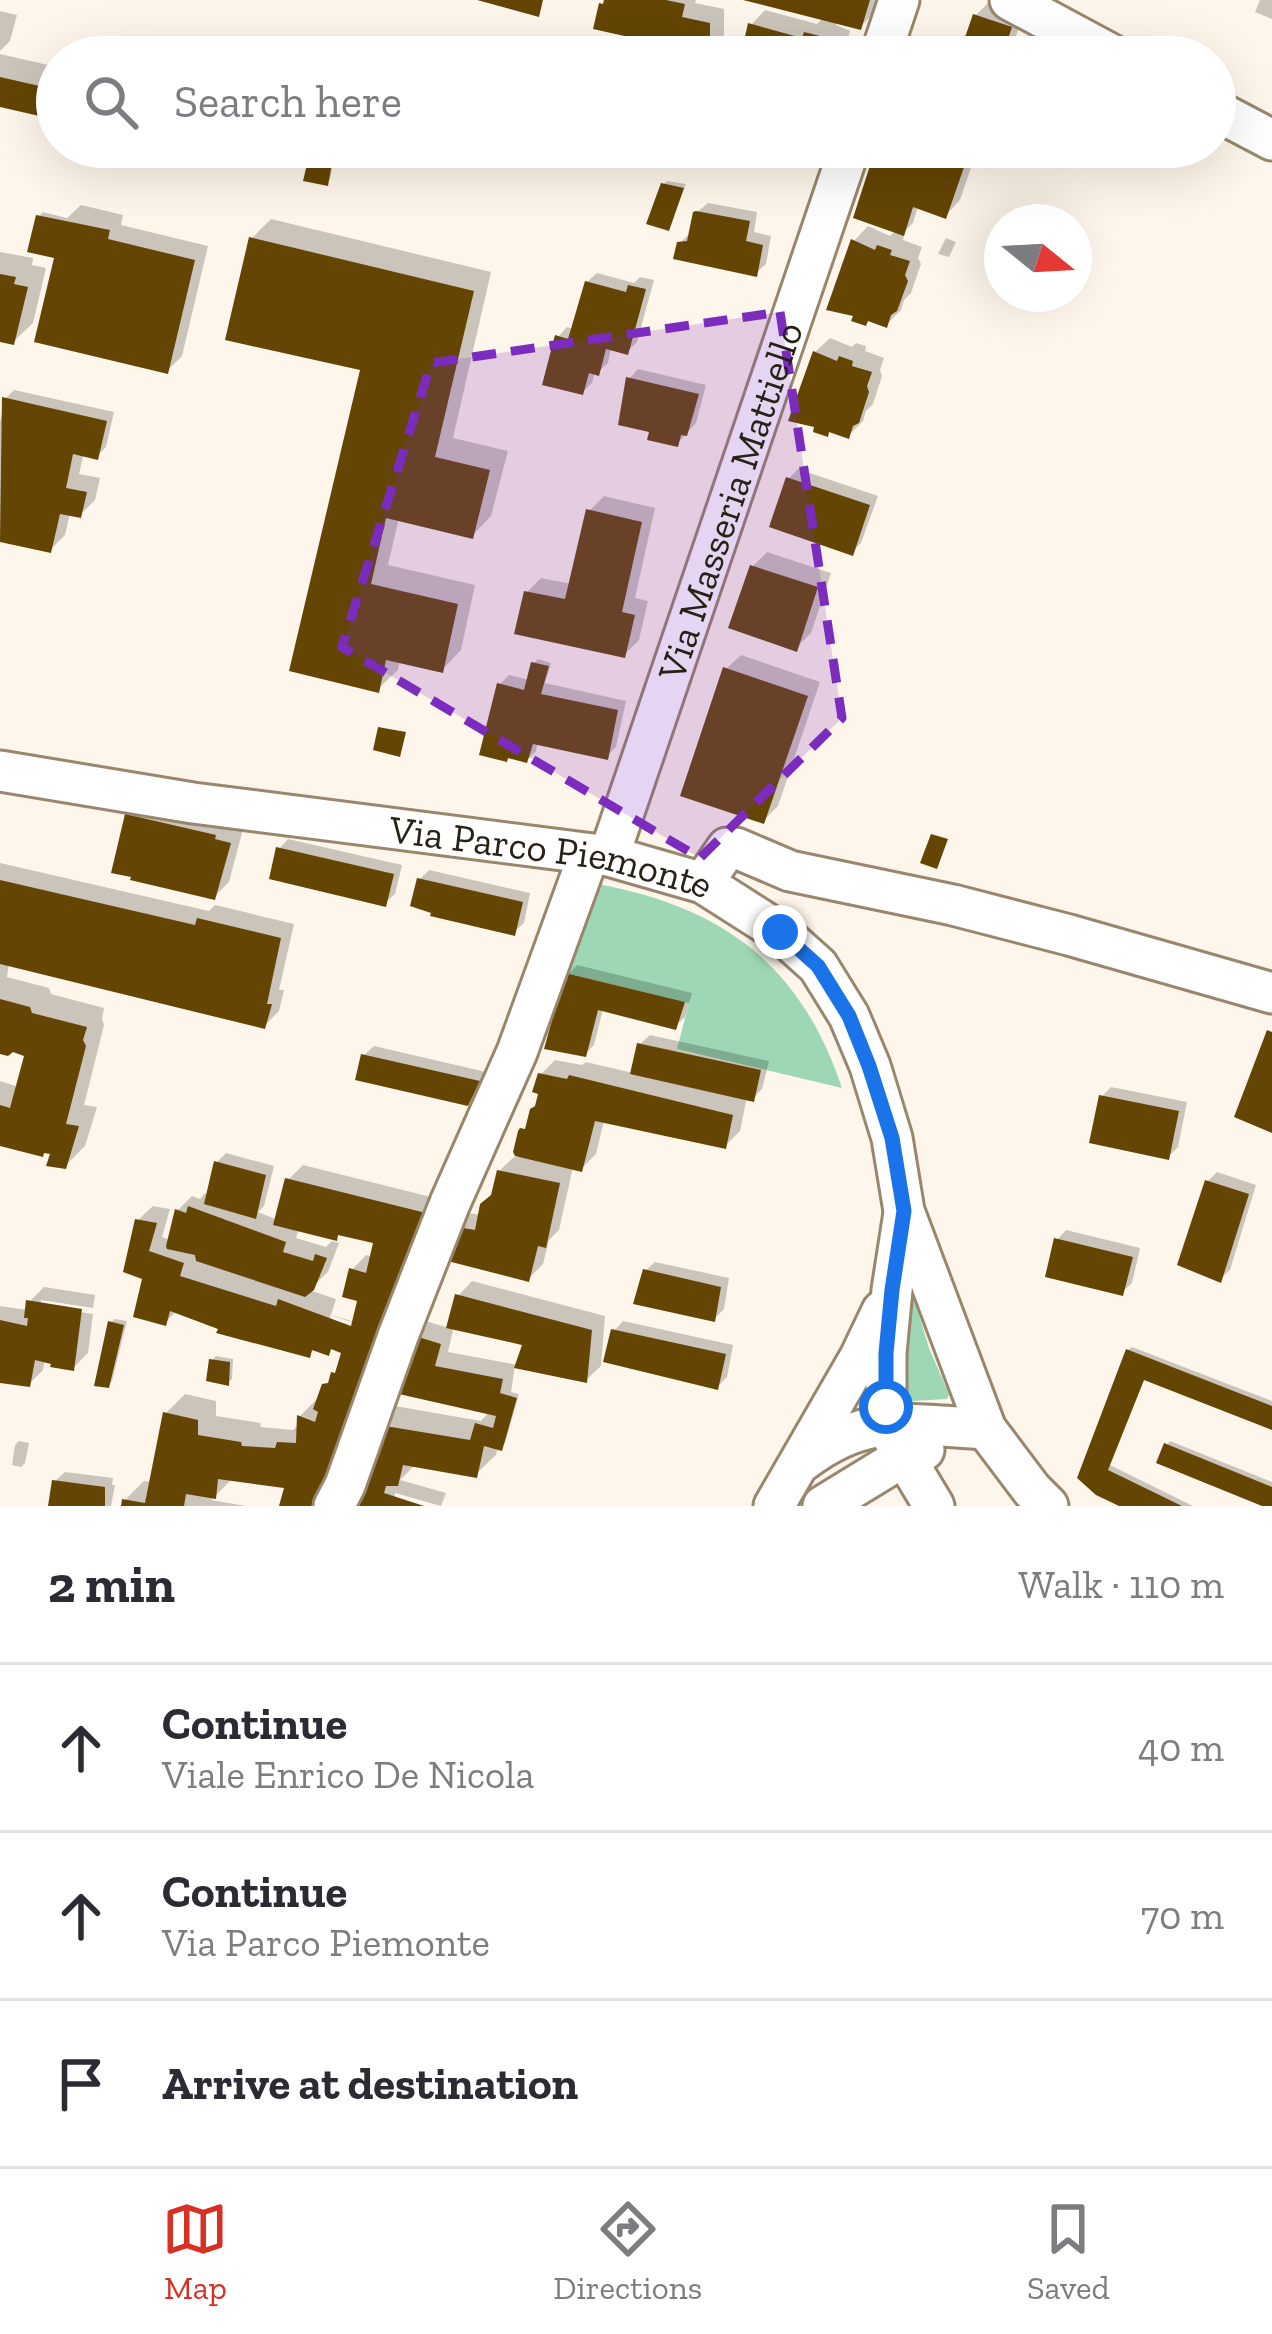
<!DOCTYPE html>
<html lang="en">
<head>
<meta charset="utf-8">
<style>
  :root { --surface:#fff; --page:#f2f2f3; --text:#2b2b33; --muted:#7c7c81; --line:#e1e1e2; --accent:#d93025 }
  body { margin:0; font-family:"Zilla Slab",serif; background:var(--page); color:var(--text) }
  .compass { position:absolute; left:984px; top:204px; width:108px; height:108px; border-radius:50%; background:var(--surface); box-shadow:0 12px 48px #0002; rotate:108deg }
  .stop { position:absolute; width:36px; height:36px; margin:-27px; border:9px solid #1a73e8; border-radius:50%; background:#fff }
  .stop.end { background:#1a73e8; border-color:#fff; box-shadow:0 3px 12px #0008 }
  .list { margin:0; padding:0; list-style:none }
  h2 { display:flex; justify-content:space-between; align-items:center; height:156px; margin:0; padding:0 48px; font-size:51px }
  h2 small { font-size:39px; font-weight:400; color:var(--muted) }
  .list li { display:grid; grid-template-columns:78px 1fr auto; gap:36px; align-items:center; box-sizing:border-box; height:168px; padding:0 48px; border-top:3px solid var(--line) }
  .list b { display:block; font-size:45px; white-space:nowrap }
  .list p { margin:0; font-size:39px; white-space:nowrap; color:var(--muted) }
  .list em { font-size:39px; font-style:normal; color:var(--muted) }
  .icon { flex:none; width:66px; height:66px; fill:none; stroke:currentColor; stroke-width:2; stroke-linecap:round; stroke-linejoin:round }
  .map { position:relative; flex:none; width:1272px; height:1506px; overflow:hidden }
  .search { position:absolute; background:var(--surface); box-shadow:0 12px 48px #0002; left:36px; right:36px; top:36px; height:132px; display:flex; align-items:center; gap:30px; box-sizing:border-box; padding:0 42px; border-radius:66px; color:var(--muted); font-size:45px }
  .sheet { height:660px; background:var(--surface) }
  nav { display:flex; justify-content:space-around; align-items:center; box-sizing:border-box; height:168px; border-top:3px solid var(--line); background:var(--surface); font-size:33px; color:var(--muted) }
  nav a { display:grid; justify-items:center; gap:6px }
  nav .on { color:var(--accent) }
  .map>svg:first-child { display:block }
  .green { fill:#9ed7b3 }
  .shadow { fill:#0003; fill-rule:evenodd }
  .building { fill:#644503 }
  .lines { fill:none; stroke-linecap:round; stroke-linejoin:round }
  .minor-casing { stroke:#98876c; stroke-width:45 }
  .minor { stroke:#fff; stroke-width:39 }
  .route { stroke:#1a73e8; stroke-width:15 }
  .marked { fill:#7b2cbf; fill-opacity:0.2; stroke:#7b2cbf; stroke-width:9; stroke-dasharray:24 15; stroke-linejoin:round }
  .labels { text-anchor:middle; stroke-width:12; stroke-linejoin:round; paint-order:stroke }
  .street-label { font-size:39px; fill:#282116; stroke:#fef6ea }
</style>
</head>
<body>
<div class="map">
<svg width="1272" height="1506" viewBox="0 0 1272 1506">
  <rect width="100%" height="100%" fill="#fef6ea"/>
  <path class="green" d="M 592,883 C 719,905 800,962 842,1088 L 677,1049 L 689,1003 L 565,973 Z
    M 910,1285 L 929,1348 L 949,1394 L 947,1399 L 896,1402 Z"/>
  <path class="shadow" d="M 606,0 L 696,0 L 695,3 L 724,9 L 724,37 L 709,51 L 601,5 Z
    M 748,0 L 879,0 L 875,12 L 860,27 L 837,21 L 836,25 L 850,31 L 843,57 L 713,57 L 726,44 L 739,46 L 748,37 L 751,25 L 765,10 L 817,24 L 823,18 Z
    M 1260,0 L 1272,0 L 1272,19 L 1255,12 Z
    M 990,1 L 1024,13 L 1009,57 L 949,57 L 951,50 L 965,35 L 968,37 L 976,15 Z
    M 0,11 L 17,15 L 10,41 L 0,51 Z
    M 0,54 L 57,67 L 57,116 L 0,104 Z
    M 202,147 L 285,147 L 270,165 Z
    M 880,147 L 978,147 L 960,200 L 946,215 L 918,206 L 913,223 L 901,234 L 904,235 L 903,240 L 922,247 L 918,258 L 921,264 L 911,293 L 904,300 L 901,310 L 886,325 L 854,241 L 868,226 L 890,236 L 896,230 Z
    M 314,161 L 333,165 L 330,179 L 327,183 L 310,165 Z
    M 667,181 L 686,184 L 668,228 L 663,185 Z
    M 708,203 L 757,212 L 754,232 L 771,236 L 766,264 L 756,273 L 680,243 L 690,233 L 695,214 Z
    M 81,205 L 123,215 L 121,225 L 208,246 L 182,356 L 167,371 L 39,216 L 43,212 L 67,218 Z
    M 271,219 L 491,272 L 453,438 L 508,451 L 491,516 L 472,536 L 399,518 L 388,565 L 475,585 L 461,650 L 442,670 L 400,660 L 398,670 L 378,689 L 293,669 L 363,368 L 251,239 Z
    M 946,238 L 956,242 L 949,257 L 938,254 Z
    M 0,252 L 33,258 L 32,265 L 46,268 L 33,323 L 13,342 L 0,339 Z
    M 597,273 L 634,283 L 640,277 L 654,280 L 637,342 L 627,352 L 611,348 L 608,363 L 598,372 L 595,371 L 592,383 L 583,392 L 558,337 L 567,327 L 574,329 L 587,282 Z
    M 830,338 L 852,347 L 856,343 L 866,346 L 865,351 L 884,358 L 880,370 L 882,376 L 873,404 L 866,411 L 863,421 L 848,436 L 815,352 Z
    M 638,369 L 706,385 L 696,423 L 677,444 L 652,430 L 629,379 Z
    M 14,390 L 114,412 L 106,447 L 97,456 L 84,453 L 79,474 L 100,478 L 95,500 L 80,515 L 70,513 L 65,535 L 50,550 L 0,539 L 0,421 L 5,399 Z
    M 798,469 L 878,496 L 861,543 L 852,552 L 788,479 Z
    M 604,496 L 655,508 L 635,598 L 648,601 L 639,640 L 624,655 L 527,592 L 541,578 L 572,584 L 589,511 Z
    M 767,552 L 831,573 L 811,633 L 796,648 L 753,566 Z
    M 741,655 L 820,682 L 778,806 L 763,821 L 726,669 Z
    M 538,659 L 551,663 L 545,683 L 626,701 L 616,747 L 607,756 L 538,742 L 536,751 L 527,760 L 500,684 L 509,675 L 530,680 L 534,663 Z
    M 142,801 L 243,829 L 229,882 L 214,897 L 127,816 Z
    M 288,839 L 402,865 L 395,894 L 385,903 L 279,849 Z
    M 0,863 L 209,911 L 215,905 L 294,924 L 279,990 L 284,990 L 279,1011 L 264,1026 L 9,964 L 7,977 L 49,988 L 51,994 L 104,1008 L 102,1019 L 104,1025 L 84,1105 L 97,1107 L 85,1146 L 65,1166 L 54,1151 L 0,1143 L 0,1081 L 19,1087 L 28,1054 L 12,1049 L 0,1051 Z
    M 429,870 L 530,893 L 524,923 L 514,932 L 420,879 Z
    M 577,965 L 692,993 L 685,1017 L 675,1026 L 603,1009 L 594,1045 L 585,1054 L 568,975 Z
    M 650,1035 L 769,1061 L 762,1089 L 753,1098 L 747,1097 L 740,1131 L 725,1146 L 604,1120 L 596,1154 L 581,1169 L 573,1167 L 559,1230 L 549,1240 L 543,1264 L 528,1279 L 440,1256 L 463,1212 L 481,1215 L 494,1195 L 499,1171 L 514,1157 L 519,1157 L 516,1152 L 521,1133 L 530,1123 L 539,1104 L 540,1075 L 555,1060 L 582,1065 L 586,1062 L 633,1073 L 640,1044 Z
    M 374,1046 L 486,1072 L 476,1093 L 467,1102 L 364,1055 Z
    M 1111,1087 L 1187,1102 L 1178,1147 L 1168,1157 L 1102,1096 Z
    M 226,1153 L 274,1166 L 264,1206 L 258,1212 L 278,1220 L 288,1180 L 303,1165 L 439,1199 L 282,1506 L 287,1485 L 233,1478 L 211,1500 L 246,1506 L 124,1506 L 125,1500 L 144,1481 L 152,1482 L 165,1414 L 185,1394 L 216,1401 L 216,1416 L 260,1423 L 261,1427 L 293,1430 L 299,1424 L 300,1416 L 319,1397 L 340,1367 L 345,1351 L 334,1347 L 329,1352 L 316,1348 L 309,1354 L 177,1310 L 165,1323 L 145,1277 L 138,1220 L 153,1206 L 170,1209 L 162,1237 L 170,1240 L 177,1211 L 192,1196 L 200,1199 L 205,1193 L 209,1195 L 217,1162 ZM 299,1228 L 336,1237 L 326,1247 L 296,1238 ZM 341,1232 L 377,1241 L 373,1257 L 366,1255 L 352,1270 L 361,1299 L 355,1322 L 331,1315 L 336,1299 L 309,1290 L 328,1272 L 339,1243 L 332,1241 ZM 330,1315 L 366,1327 L 365,1333 L 330,1322 Z
    M 1217,1172 L 1256,1185 L 1230,1270 L 1220,1279 L 1207,1182 Z
    M 1066,1230 L 1140,1248 L 1132,1283 L 1122,1292 L 1057,1240 Z
    M 655,1262 L 729,1278 L 724,1309 L 714,1319 L 645,1271 Z
    M 472,1281 L 605,1316 L 601,1366 L 586,1380 L 515,1365 L 511,1392 L 519,1394 L 505,1443 L 501,1447 L 498,1446 L 496,1455 L 476,1474 L 416,1464 L 400,1480 L 446,1493 L 441,1506 L 395,1493 L 395,1500 L 418,1506 L 352,1506 L 375,1426 L 395,1406 L 481,1421 L 490,1411 L 394,1389 L 422,1320 L 449,1328 L 458,1296 ZM 454,1326 L 526,1343 L 518,1365 L 448,1352 Z
    M 44,1287 L 95,1295 L 93,1308 L 41,1300 L 41,1306 L 93,1314 L 88,1353 L 73,1368 L 45,1359 L 43,1370 L 29,1384 L 0,1380 L 0,1306 L 28,1310 L 29,1302 Z
    M 115,1319 L 127,1321 L 112,1381 L 108,1385 L 111,1322 Z
    M 623,1321 L 733,1345 L 727,1377 L 718,1386 L 614,1331 Z
    M 1132,1347 L 1272,1401 L 1272,1426 L 1145,1377 L 1110,1465 L 1193,1506 L 1126,1506 L 1098,1492 L 1128,1350 Z
    M 216,1356 L 233,1359 L 232,1379 L 228,1382 L 212,1360 Z
    M 19,1441 L 29,1443 L 25,1463 L 21,1467 L 12,1465 L 15,1445 Z
    M 1170,1441 L 1272,1482 L 1272,1506 L 1167,1445 Z
    M 65,1472 L 113,1478 L 112,1485 L 115,1485 L 111,1506 L 51,1506 L 55,1481 Z"/>
  <path class="building" d="M 477,0 L 543,0 L 539,17 Z
    M 604,0 L 666,0 L 685,4 L 682,17 L 710,23 L 710,55 L 593,29 L 599,3 L 603,4 Z
    M 743,0 L 870,0 L 861,30 Z
    M 973,14 L 1012,27 L 1002,57 L 946,57 L 949,48 L 959,55 Z
    M 748,23 L 802,38 L 804,32 L 832,39 L 831,43 L 837,45 L 834,57 L 732,57 L 734,47 L 742,50 Z
    M 0,77 L 57,90 L 57,120 L 0,107 Z
    M 199,147 L 275,147 L 271,168 L 199,153 Z
    M 876,147 L 971,147 L 946,219 L 913,207 L 904,236 L 853,218 Z
    M 307,164 L 331,168 L 328,186 L 303,181 Z
    M 661,183 L 684,188 L 669,231 L 646,224 Z
    M 696,211 L 750,221 L 746,241 L 763,245 L 757,277 L 673,259 L 677,242 L 687,241 L 693,212 Z
    M 36,215 L 110,230 L 108,239 L 195,260 L 168,374 L 34,342 L 54,258 L 27,252 Z
    M 249,237 L 474,291 L 435,457 L 490,470 L 473,539 L 386,518 L 371,584 L 458,604 L 443,673 L 386,660 L 379,693 L 289,671 L 360,370 L 225,340 Z
    M 851,239 L 875,250 L 877,245 L 892,250 L 890,255 L 910,261 L 905,275 L 908,281 L 897,311 L 891,315 L 887,328 L 868,321 L 866,326 L 851,321 L 853,316 L 826,310 Z
    M 0,274 L 16,277 L 14,284 L 28,287 L 14,345 L 0,342 Z
    M 585,281 L 626,292 L 628,285 L 646,289 L 628,355 L 606,349 L 599,376 L 589,373 L 583,395 L 542,385 L 555,335 L 568,339 Z
    M 813,351 L 837,361 L 839,356 L 853,361 L 852,366 L 872,372 L 867,386 L 869,392 L 859,423 L 853,426 L 849,439 L 829,432 L 828,437 L 813,432 L 814,427 L 788,421 Z
    M 626,377 L 699,394 L 687,436 L 681,435 L 678,447 L 647,440 L 649,432 L 618,425 Z
    M 2,397 L 107,421 L 98,460 L 73,454 L 66,488 L 87,492 L 81,518 L 60,514 L 51,553 L 0,542 Z
    M 786,477 L 870,505 L 853,556 L 769,527 Z
    M 586,509 L 642,522 L 622,612 L 635,615 L 625,658 L 514,634 L 524,591 L 565,599 Z
    M 750,565 L 818,587 L 797,652 L 728,628 Z
    M 531,662 L 549,666 L 541,694 L 618,710 L 608,760 L 533,744 L 527,763 L 508,758 L 507,762 L 479,755 L 497,683 L 524,690 Z
    M 723,667 L 808,696 L 764,824 L 680,796 Z
    M 378,727 L 406,732 L 400,757 L 373,750 Z
    M 125,814 L 216,835 L 215,839 L 231,843 L 215,900 L 130,880 L 131,877 L 111,873 Z
    M 931,834 L 948,839 L 937,869 L 920,863 Z
    M 276,847 L 394,874 L 386,907 L 269,879 Z
    M 417,878 L 523,902 L 515,936 L 430,916 L 431,913 L 410,906 Z
    M 0,880 L 195,925 L 197,918 L 281,938 L 267,1004 L 272,1004 L 265,1029 L 0,964 Z
    M 565,973 L 685,1002 L 676,1030 L 598,1010 L 586,1057 L 544,1049 Z
    M 0,999 L 30,1007 L 32,1013 L 87,1027 L 83,1040 L 86,1046 L 66,1124 L 79,1126 L 66,1169 L 46,1166 L 50,1154 L 44,1153 L 43,1157 L 0,1146 L 0,1105 L 10,1108 L 24,1056 L 13,1052 L 8,1056 L 0,1054 Z
    M 1267,1030 L 1272,1032 L 1272,1133 L 1234,1117 Z
    M 637,1043 L 761,1070 L 754,1102 L 630,1074 Z
    M 361,1054 L 480,1081 L 468,1106 L 355,1080 Z
    M 538,1073 L 567,1079 L 569,1075 L 733,1115 L 726,1149 L 595,1121 L 582,1172 L 515,1156 L 513,1152 L 518,1131 L 520,1128 L 525,1129 L 530,1109 L 535,1106 L 538,1094 L 532,1092 Z
    M 1099,1095 L 1179,1111 L 1169,1160 L 1089,1143 Z
    M 214,1161 L 266,1175 L 256,1219 L 204,1204 Z
    M 497,1170 L 560,1183 L 546,1248 L 538,1246 L 529,1282 L 436,1258 L 445,1225 L 475,1230 L 480,1204 L 491,1195 Z
    M 285,1178 L 426,1213 L 320,1506 L 279,1506 L 284,1488 L 218,1479 L 216,1499 L 186,1494 L 184,1506 L 121,1506 L 122,1499 L 145,1503 L 163,1412 L 198,1420 L 198,1435 L 241,1442 L 242,1446 L 275,1448 L 277,1442 L 296,1443 L 297,1415 L 315,1422 L 318,1412 L 313,1409 L 322,1384 L 328,1383 L 331,1372 L 335,1373 L 341,1353 L 331,1349 L 329,1356 L 312,1350 L 310,1358 L 216,1333 L 218,1329 L 170,1311 L 166,1326 L 133,1317 L 142,1279 L 123,1272 L 135,1219 L 157,1223 L 149,1251 L 184,1263 L 180,1276 L 276,1306 L 278,1299 L 351,1326 L 357,1301 L 342,1297 L 349,1268 L 366,1273 L 373,1243 L 338,1235 L 337,1241 L 273,1225 Z
    M 1205,1180 L 1249,1194 L 1221,1283 L 1177,1265 Z
    M 188,1206 L 286,1242 L 283,1252 L 313,1261 L 315,1254 L 327,1258 L 314,1290 L 305,1297 L 196,1261 L 195,1255 L 167,1249 L 166,1246 L 175,1209 L 186,1213 Z
    M 1054,1238 L 1133,1257 L 1123,1296 L 1045,1277 Z
    M 643,1269 L 721,1287 L 715,1322 L 633,1304 Z
    M 455,1294 L 592,1330 L 587,1383 L 514,1368 L 522,1345 L 446,1328 Z
    M 26,1300 L 82,1309 L 74,1371 L 50,1367 L 51,1364 L 35,1360 L 30,1387 L 0,1383 L 0,1320 L 27,1326 L 28,1318 L 24,1318 Z
    M 108,1321 L 124,1325 L 109,1388 L 94,1386 Z
    M 611,1329 L 726,1354 L 718,1390 L 603,1362 Z
    M 405,1333 L 441,1344 L 435,1366 L 503,1379 L 500,1393 L 517,1398 L 502,1451 L 484,1446 L 477,1478 L 403,1465 L 398,1486 L 386,1486 L 384,1493 L 424,1506 L 349,1506 L 373,1424 L 470,1440 L 475,1423 L 493,1428 L 496,1416 L 390,1392 Z
    M 1126,1349 L 1272,1406 L 1272,1430 L 1144,1380 L 1108,1470 L 1182,1506 L 1119,1506 L 1096,1495 L 1077,1478 Z
    M 209,1359 L 230,1362 L 229,1386 L 206,1381 Z
    M 1164,1443 L 1272,1487 L 1272,1506 L 1262,1506 L 1156,1463 Z
    M 52,1480 L 105,1487 L 105,1506 L 48,1506 Z"/>
  <g class="lines">
    <g class="minor-casing">
      <g id="minor">
        <path d="M 1010,0 L 1116,57"/>
        <path d="M 880,57 L 899,0"/>
        <path d="M 1215,110 L 1272,140"/>
        <path id="s1" d="M 0,771 L 193,803 L 609,856 L 703,883 L 780,932 L 818,966 L 849,1016 L 870,1066 L 892,1138 L 904,1211 L 986,1429 L 1032,1490 L 1048,1506"/>
        <path id="s2" d="M 609,856 L 850,147"/>
        <path d="M 703,883 L 727,848 L 736,848 L 790,871 L 953,905 L 1069,935 L 1272,993"/>
        <path d="M 904,1213 L 892,1290 L 886,1353 L 886,1407 L 892,1436 L 934,1506"/>
        <path d="M 803,1461 C 867,1412 910,1425 986,1429"/>
        <path d="M 334,1506 L 345,1485 L 398,1336 L 450,1203 L 517,1052 L 589,854"/>
        <path d="M 774,1506 L 860,1357 L 882,1311"/>
        <path d="M 823,1506 L 903,1457 L 924,1450"/>
      </g>
    </g>
    <use href="#minor" class="minor"/>
  </g>
  <g class="lines">
    <path class="route" d="M 780,932 L 818,966 L 849,1016 L 869,1066 L 892,1138 L 904,1211 L 892,1290 L 886,1353 L 886,1407"/>
  </g>
  <path class="marked" d="M 780,312 L 842,718 L 700,858 L 342,647 L 431,363 Z"/>
  <g class="labels">
    <g class="street-label">
      <text dy="14" stroke="none"><textPath href="#s2" startOffset="375">Via Masseria Mattiello</textPath></text>
      <text dy="14" stroke="none"><textPath href="#s1" startOffset="558">Via Parco Piemonte</textPath></text>
    </g>
  </g>
</svg>
<svg class="compass" viewBox="-18 -18 36 36"><path d="M0-13l5 13h-10z" fill="#e53935"/><path d="M0 13l5-13h-10z" fill="#7c7c81"/></svg>
<div class="stop" style="left:886px;top:1407px"></div>
<div class="stop end" style="left:780px;top:932px"></div>
<div class="search"><svg class="icon" aria-label="search" viewBox="0 0 24 24"><circle cx="10" cy="10" r="6"/><path d="M15 15l6 6"/></svg>Search here</div>
</div>
<section class="sheet">
<h2>2 min<small>Walk · 110 m</small></h2>
<ul class="list">
<li><svg class="icon" aria-label="ahead" viewBox="0 0 24 24"><path d="M12 20V5M6 11l6-6 6 6"/></svg><div><b>Continue</b><p>Viale Enrico De Nicola</p></div><em>40 m</em></li>
<li><svg class="icon" aria-label="ahead" viewBox="0 0 24 24"><path d="M12 20V5M6 11l6-6 6 6"/></svg><div><b>Continue</b><p>Via Parco Piemonte</p></div><em>70 m</em></li>
<li><svg class="icon" aria-label="arrive" viewBox="0 0 24 24"><path d="M6 21V4h12l-3 4 3 4H6"/></svg><div><b>Arrive at destination</b></div></li>
</ul>
</section>
<nav>
<a class="on"><svg class="icon" aria-label="map" viewBox="0 0 24 24"><path d="M3 6l6-2 6 2 6-2v14l-6 2-6-2-6 2zM9 4v14M15 6v14"/></svg>Map</a>
<a><svg class="icon" aria-label="directions" viewBox="0 0 24 24"><path d="M12 3l9 9-9 9-9-9zM9 14v-3h6M13 9l2 2-2 2"/></svg>Directions</a>
<a><svg class="icon" aria-label="saved" viewBox="0 0 24 24"><path d="M7 4h10v16l-5-4-5 4z"/></svg>Saved</a>
</nav>
</body>
</html>
